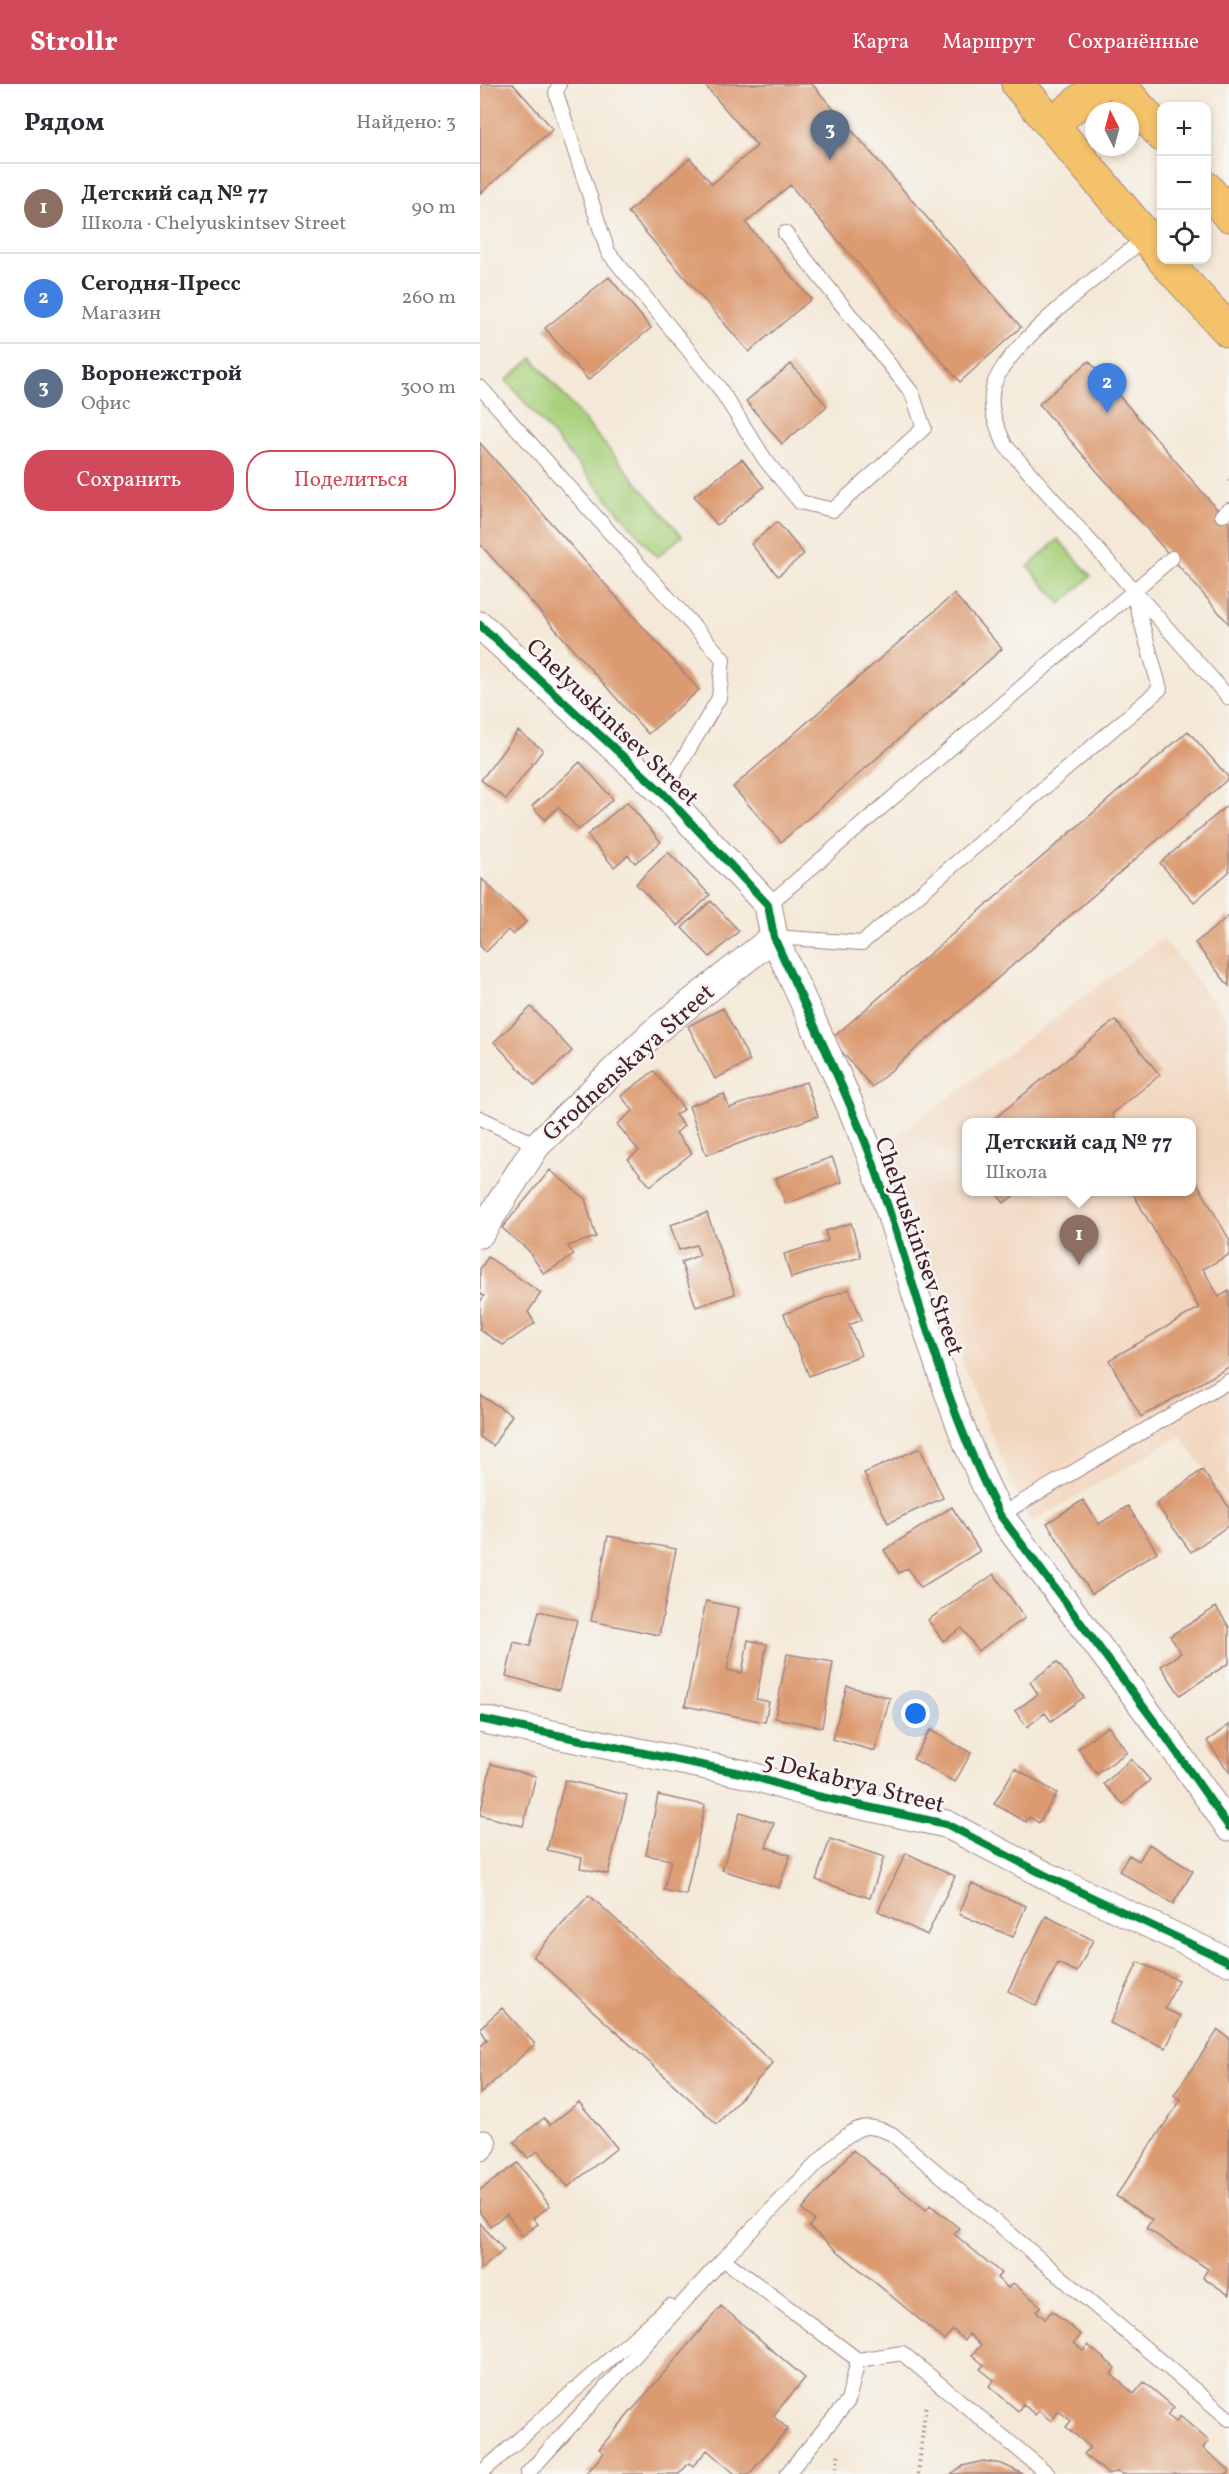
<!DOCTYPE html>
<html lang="ru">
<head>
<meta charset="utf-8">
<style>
  :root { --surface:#fff; --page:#f2f2f3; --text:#2b2b33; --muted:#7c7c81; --line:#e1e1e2; --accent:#d1495b }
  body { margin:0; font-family:Vollkorn,serif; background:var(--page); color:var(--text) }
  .controls { position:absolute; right:18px; top:18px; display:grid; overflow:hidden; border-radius:12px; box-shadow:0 3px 9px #0003 }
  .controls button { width:54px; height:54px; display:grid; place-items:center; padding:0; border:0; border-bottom:2px solid var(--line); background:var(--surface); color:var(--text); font:30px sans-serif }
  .compass { position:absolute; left:605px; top:18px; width:54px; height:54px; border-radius:50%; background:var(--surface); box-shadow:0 3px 9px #0003; rotate:354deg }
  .you { position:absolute; left:436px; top:1630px; width:21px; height:21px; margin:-15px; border:4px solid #fff; border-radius:50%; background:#1a73e8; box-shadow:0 0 0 9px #1a73e833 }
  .badge { display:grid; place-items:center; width:39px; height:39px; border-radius:50%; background:var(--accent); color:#fff; font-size:20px; font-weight:700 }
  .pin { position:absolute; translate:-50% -50px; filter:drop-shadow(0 2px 3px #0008) }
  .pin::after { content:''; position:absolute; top:32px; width:21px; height:18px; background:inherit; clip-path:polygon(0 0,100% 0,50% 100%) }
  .popup { position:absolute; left:482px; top:1034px; width:234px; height:78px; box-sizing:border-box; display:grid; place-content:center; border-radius:12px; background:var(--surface); filter:drop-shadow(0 2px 4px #0005); font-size:20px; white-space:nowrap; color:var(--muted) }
  .popup b { font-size:22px; color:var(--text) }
  .popup::after { content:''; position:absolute; left:50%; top:100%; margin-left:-12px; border:12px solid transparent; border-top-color:var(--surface) }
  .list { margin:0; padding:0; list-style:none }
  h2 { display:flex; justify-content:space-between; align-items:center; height:78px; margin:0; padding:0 24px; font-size:26px }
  h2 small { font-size:20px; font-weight:400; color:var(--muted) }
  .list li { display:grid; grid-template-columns:39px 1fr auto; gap:18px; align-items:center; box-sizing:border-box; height:90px; padding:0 24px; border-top:2px solid var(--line) }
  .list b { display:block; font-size:22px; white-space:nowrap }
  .list p { margin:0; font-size:20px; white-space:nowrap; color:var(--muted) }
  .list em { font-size:20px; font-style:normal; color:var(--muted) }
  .actions { display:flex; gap:12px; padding:18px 24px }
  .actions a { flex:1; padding:14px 0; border:2px solid var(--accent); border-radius:24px; text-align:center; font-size:21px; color:var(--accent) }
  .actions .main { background:var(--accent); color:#fff }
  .icon { flex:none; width:33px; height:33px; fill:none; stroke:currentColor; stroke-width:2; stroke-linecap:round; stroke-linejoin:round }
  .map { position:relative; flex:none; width:749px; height:2390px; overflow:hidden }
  header { display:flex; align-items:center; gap:36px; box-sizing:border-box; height:84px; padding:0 30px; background:var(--accent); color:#fff }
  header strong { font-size:28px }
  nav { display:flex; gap:33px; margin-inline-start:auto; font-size:21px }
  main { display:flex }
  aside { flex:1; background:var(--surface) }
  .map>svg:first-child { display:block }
  .built { fill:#f2d5bd; fill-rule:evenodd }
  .green { fill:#a8d17c; stroke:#797854; stroke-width:1.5 }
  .building { fill:#db9a70 }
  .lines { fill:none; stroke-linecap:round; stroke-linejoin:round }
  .service-casing { stroke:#9f8482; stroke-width:16 }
  .minor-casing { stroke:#9f8482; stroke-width:29 }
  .primary-casing { stroke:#9f8482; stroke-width:35 }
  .path { stroke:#9f8482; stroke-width:4; stroke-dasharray:1.5 4.5; stroke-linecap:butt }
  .service { stroke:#fff; stroke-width:14 }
  .minor { stroke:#fff; stroke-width:27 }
  .primary { stroke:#f4c26a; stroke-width:33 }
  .cycleway-casing { stroke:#f6f6f2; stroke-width:11 }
  .cycleway { stroke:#00873e; stroke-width:8 }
  .labels { text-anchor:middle; stroke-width:5; stroke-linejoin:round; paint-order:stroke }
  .street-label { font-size:24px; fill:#4a1f2b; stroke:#f6f6f2 }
</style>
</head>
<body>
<header>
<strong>Strollr</strong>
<nav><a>Карта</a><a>Маршрут</a><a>Сохранённые</a></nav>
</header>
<main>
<aside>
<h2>Рядом<small>Найдено: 3</small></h2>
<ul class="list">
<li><span class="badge" style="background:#8d6e63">1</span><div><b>Детский сад № 77</b><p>Школа · Chelyuskintsev Street</p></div><em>90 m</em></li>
<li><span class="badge" style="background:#3f7fe0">2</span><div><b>Сегодня-Пресс</b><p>Магазин</p></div><em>260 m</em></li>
<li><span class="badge" style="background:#5c6f8a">3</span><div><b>Воронежстрой</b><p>Офис</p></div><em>300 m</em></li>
</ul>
<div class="actions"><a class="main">Сохранить</a><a>Поделиться</a></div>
</aside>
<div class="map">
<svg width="749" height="2390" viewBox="0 0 749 2390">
  <rect width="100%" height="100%" fill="#f6f6f2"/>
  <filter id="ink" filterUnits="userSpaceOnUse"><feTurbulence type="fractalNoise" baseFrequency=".0167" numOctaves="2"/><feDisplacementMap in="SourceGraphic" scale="12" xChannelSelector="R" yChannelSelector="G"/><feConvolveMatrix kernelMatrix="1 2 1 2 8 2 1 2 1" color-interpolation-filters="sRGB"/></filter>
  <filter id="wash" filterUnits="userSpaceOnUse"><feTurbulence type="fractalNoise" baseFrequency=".008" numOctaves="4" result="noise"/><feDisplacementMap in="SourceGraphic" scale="24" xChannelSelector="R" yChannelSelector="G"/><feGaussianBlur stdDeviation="1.35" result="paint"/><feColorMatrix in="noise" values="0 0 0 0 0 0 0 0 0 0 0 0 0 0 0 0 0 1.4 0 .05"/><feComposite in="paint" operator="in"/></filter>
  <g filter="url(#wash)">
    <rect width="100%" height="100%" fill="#f4e9d8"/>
    <path class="built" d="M 683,854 L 749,938 L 749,1419 L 700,1352 L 552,1438 L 544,1427 L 491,1303 L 407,1059 ZM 486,1038 L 712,1038 L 712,1108 L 486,1108 Z"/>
    <path class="green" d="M 52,274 L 202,452 L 177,473 L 26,296 Z
      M 578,455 L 611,492 L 581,520 L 548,483 Z"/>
    <g id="blocks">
      <path class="building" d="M 4,0 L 33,0 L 73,45 L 0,110 L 0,4 Z
        M 224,0 L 332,0 L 541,243 L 480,298 L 310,101 L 266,139 L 331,215 L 269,268 L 148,128 L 210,74 L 232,100 L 277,62 Z
        M 129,193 L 171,244 L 108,296 L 65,244 Z
        M 609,277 L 749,439 L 749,540 L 559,320 Z
        M 311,280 L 347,322 L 302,360 L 266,317 Z
        M 0,359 L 219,606 L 168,650 L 0,460 Z
        M 262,375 L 284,403 L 237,441 L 214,412 Z
        M 297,438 L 324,470 L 298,492 L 271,460 Z
        M 474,510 L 522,565 L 301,758 L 253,703 Z
        M 38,647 L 63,666 L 26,715 L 1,696 Z
        M 708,647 L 749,694 L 392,1003 L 351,955 Z
        M 100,678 L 133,715 L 99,746 L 78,723 L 65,736 L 52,722 Z
        M 147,718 L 181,758 L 155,779 L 148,771 L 134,783 L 107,751 Z
        M 749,720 L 749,788 L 714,818 L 680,779 Z
        M 188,768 L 230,811 L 198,842 L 156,800 Z
        M 2,795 L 46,838 L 33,851 L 28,846 L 6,868 L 0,862 Z
        M 231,817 L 259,847 L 230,873 L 202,844 Z
        M 749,832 L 749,902 L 715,859 Z
        M 51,923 L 92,967 L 55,1002 L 14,958 Z
        M 243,924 L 270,977 L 235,995 L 208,942 Z
        M 635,936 L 680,991 L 632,1030 L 636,1038 L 510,1038 Z
        M 174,987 L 204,1025 L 195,1031 L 204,1042 L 196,1049 L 212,1069 L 170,1102 L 148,1075 L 159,1067 L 137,1040 L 153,1027 L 141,1012 Z
        M 326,998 L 338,1032 L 226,1071 L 209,1022 L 244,1010 L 249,1024 Z
        M 352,1073 L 362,1098 L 306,1120 L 296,1094 Z
        M 70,1086 L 105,1115 L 116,1153 L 88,1162 L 94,1171 L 64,1190 L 48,1166 L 22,1144 Z
        M 712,1090 L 749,1155 L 749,1171 L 723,1185 L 739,1213 L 749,1207 L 749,1283 L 661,1333 L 629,1276 L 719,1224 L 652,1108 L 712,1108 Z
        M 515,1108 L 538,1108 L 524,1119 Z
        M 227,1129 L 255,1210 L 216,1223 L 201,1178 L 220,1171 L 216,1161 L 199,1166 L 190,1141 Z
        M 371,1139 L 381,1173 L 311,1194 L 304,1170 L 348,1157 L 345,1147 Z
        M 8,1173 L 61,1209 L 48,1228 L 55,1239 L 23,1261 L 0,1246 L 0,1218 L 4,1212 L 0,1209 L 0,1185 Z
        M 369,1205 L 382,1236 L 369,1241 L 381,1271 L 329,1292 L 304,1230 Z
        M 0,1311 L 32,1331 L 13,1362 L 0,1353 Z
        M 440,1364 L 463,1414 L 408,1439 L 384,1389 Z
        M 722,1386 L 749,1423 L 749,1441 L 711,1468 L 676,1420 Z
        M 603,1416 L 619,1440 L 648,1422 L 677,1468 L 612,1510 L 567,1439 Z
        M 472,1423 L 500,1467 L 440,1504 L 428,1484 L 419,1489 L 404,1466 Z
        M 128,1452 L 196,1465 L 179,1551 L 111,1537 Z
        M 514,1490 L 545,1534 L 498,1567 L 482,1544 L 463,1557 L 448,1536 Z
        M 226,1517 L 259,1524 L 247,1586 L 262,1589 L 268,1556 L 287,1560 L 276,1615 L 289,1618 L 285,1638 L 205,1622 Z
        M 736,1523 L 749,1543 L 749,1579 L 700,1611 L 681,1582 L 701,1569 L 690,1552 Z
        M 59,1527 L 97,1536 L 79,1606 L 26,1592 L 34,1558 L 50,1562 Z
        M 307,1570 L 353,1578 L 342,1643 L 295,1634 Z
        M 577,1578 L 604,1613 L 571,1637 L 565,1629 L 547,1643 L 535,1627 L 558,1610 L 550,1598 Z
        M 367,1602 L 410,1614 L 395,1667 L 352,1655 Z
        M 749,1641 L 749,1688 L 727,1657 Z
        M 628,1642 L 647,1668 L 617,1690 L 598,1665 Z
        M 450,1646 L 491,1669 L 475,1698 L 433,1675 Z
        M 651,1675 L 670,1696 L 643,1720 L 624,1700 Z
        M 11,1680 L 56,1692 L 43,1742 L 0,1731 Z
        M 535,1684 L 577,1709 L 559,1739 L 549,1733 L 546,1738 L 514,1720 Z
        M 85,1696 L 147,1711 L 128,1790 L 100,1784 L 102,1774 L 67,1766 Z
        M 178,1711 L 225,1721 L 206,1811 L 184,1806 L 191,1776 L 166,1771 Z
        M 260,1728 L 294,1739 L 286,1763 L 310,1771 L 299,1804 L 242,1786 Z
        M 350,1755 L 404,1773 L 390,1814 L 336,1796 Z
        M 669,1760 L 713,1787 L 693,1820 L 639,1787 L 649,1771 L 659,1777 Z
        M 426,1769 L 475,1792 L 447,1851 L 398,1827 Z
        M 492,1799 L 546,1822 L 533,1853 L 479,1830 Z
        M 109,1811 L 293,1979 L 237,2040 L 53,1872 Z
        M 566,1832 L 613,1856 L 597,1888 L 578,1879 L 556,1922 L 528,1907 Z
        M 658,1878 L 698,1896 L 685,1925 L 701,1932 L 686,1964 L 630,1939 Z
        M 22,1924 L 55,1960 L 0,2010 L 0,1963 L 7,1956 L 0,1944 Z
        M 738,1946 L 749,1954 L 749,2211 L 723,2193 L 728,2185 L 666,2144 L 672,2136 L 636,2112 L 701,2016 L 694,2011 Z
        M 99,2018 L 137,2064 L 88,2103 L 58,2067 L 48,2074 L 34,2058 L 64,2034 L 70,2041 Z
        M 373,2066 L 446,2126 L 450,2121 L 479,2144 L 474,2150 L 521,2189 L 517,2194 L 528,2204 L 533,2199 L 561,2222 L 556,2227 L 565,2235 L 572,2227 L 601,2251 L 594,2259 L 603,2267 L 608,2261 L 635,2284 L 631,2290 L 654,2310 L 664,2298 L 694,2323 L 687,2331 L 696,2338 L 700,2332 L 729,2357 L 723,2364 L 749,2386 L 749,2390 L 642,2390 L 639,2387 L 628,2390 L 604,2370 L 610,2363 L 586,2343 L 591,2337 L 579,2327 L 571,2337 L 559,2327 L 555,2331 L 543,2320 L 538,2327 L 509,2302 L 514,2296 L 500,2285 L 504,2281 L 492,2271 L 501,2261 L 489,2250 L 485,2256 L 473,2246 L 464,2256 L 329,2143 L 334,2136 L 322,2126 Z
        M 38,2079 L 70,2122 L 53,2134 L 58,2140 L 42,2152 L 27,2130 L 10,2142 L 0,2129 L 0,2106 Z
        M 0,2139 L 24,2166 L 0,2186 Z
        M 241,2222 L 325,2294 L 293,2332 L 308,2345 L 269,2390 L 255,2390 L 227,2366 L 213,2382 L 209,2379 L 199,2390 L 106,2390 L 124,2369 L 119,2365 Z
        M 503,2377 L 522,2380 L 543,2390 L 471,2390 L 483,2382 Z"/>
    </g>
  </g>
  <g filter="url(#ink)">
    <use href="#blocks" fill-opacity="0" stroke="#9f8482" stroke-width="1.5"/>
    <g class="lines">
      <g class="service-casing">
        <path id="service" d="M 79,0 L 76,9 L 128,168 L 238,302 L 286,377 L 320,418 L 353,426 L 444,344 L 432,309 L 305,149
          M 665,154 C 629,184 523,261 513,304 C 508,325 517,342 525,361 L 749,614
          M 0,303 L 243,575 L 239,614 L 183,709
          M 742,431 L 749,426
          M 288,821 L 692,474
          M 294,853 L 382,859 L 680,605 L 654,512
          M 0,1034 L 57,1061
          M 520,1431 L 749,1297
          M 243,2175 L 378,2276 L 422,2269 L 568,2390
          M 0,2390 L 190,2222
          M 47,2390 L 243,2175 L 355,2061 C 378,2043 384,2037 412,2050 L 749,2335
          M 307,2390 L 368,2317 L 378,2276"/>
      </g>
      <g class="minor-casing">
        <path id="minor" d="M 0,541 L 183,709 L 288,821 L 294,853 C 326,926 363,998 391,1073 C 434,1192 462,1319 520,1431 L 683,1649 L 749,1743
          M 0,1150 L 57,1061 L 174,948 L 294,853
          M 0,1635 L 265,1690 L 337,1712 L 466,1740 L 565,1791 L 749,1878
          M 0,2063 L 3,2060"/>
      </g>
      <g class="primary-casing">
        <path id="primary" d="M 538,0 L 682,172
          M 639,0 L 682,51
          M 572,40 L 621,0
          M 726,104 L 749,131
          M 684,176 L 749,247"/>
      </g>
      <path class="path" d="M 748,397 L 749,396
        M 355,2390 L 359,2367
        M 438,2390 L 446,2319"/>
      <use href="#service" class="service"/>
      <use href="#minor" class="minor"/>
      <use href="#primary" class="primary"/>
      <g class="cycleway-casing">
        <path id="cycleway" d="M 0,541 L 183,709 L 288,821 L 294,853 C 326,926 363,998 391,1073 C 434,1192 462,1319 520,1431 L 683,1649 L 749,1743
          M 0,1635 L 265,1690 L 337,1712 L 466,1740 L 565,1791 L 749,1878"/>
      </g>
      <use href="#cycleway" class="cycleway"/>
    </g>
  </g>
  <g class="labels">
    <g class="street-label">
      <text transform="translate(133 638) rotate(44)" y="8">Chelyuskintsev Street</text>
      <text transform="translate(148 978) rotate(-42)" y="8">Grodnenskaya Street</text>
      <text transform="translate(440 1162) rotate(71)" y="8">Chelyuskintsev Street</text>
      <text transform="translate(374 1698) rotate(14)" y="8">5 Dekabrya Street</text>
    </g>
  </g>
</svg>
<div class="controls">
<button>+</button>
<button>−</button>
<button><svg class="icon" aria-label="locate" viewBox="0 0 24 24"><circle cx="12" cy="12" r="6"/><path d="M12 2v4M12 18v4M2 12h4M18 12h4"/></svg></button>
</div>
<svg class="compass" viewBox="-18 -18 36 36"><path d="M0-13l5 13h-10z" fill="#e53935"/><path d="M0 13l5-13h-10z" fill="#7c7c81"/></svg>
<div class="you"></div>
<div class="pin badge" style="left:599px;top:1181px;background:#8d6e63">1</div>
<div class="popup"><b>Детский сад № 77</b>Школа</div>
<div class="pin badge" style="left:627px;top:329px;background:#3f7fe0">2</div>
<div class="pin badge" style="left:350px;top:76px;background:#5c6f8a">3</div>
</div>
</main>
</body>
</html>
